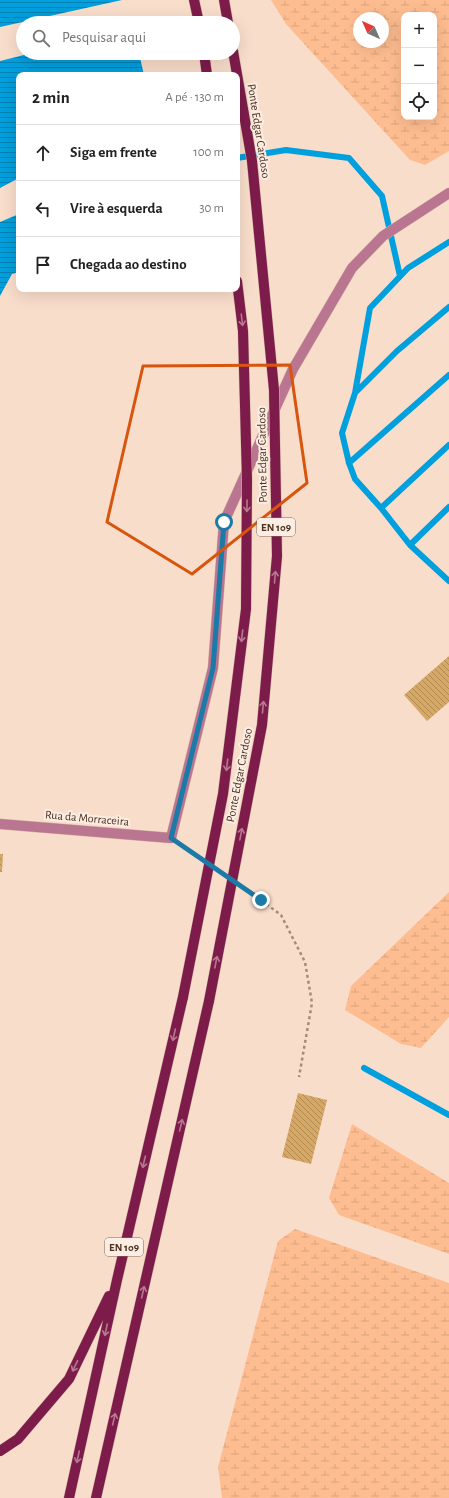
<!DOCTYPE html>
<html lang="pt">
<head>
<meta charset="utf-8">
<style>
  :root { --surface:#fff; --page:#f2f2f2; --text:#222; --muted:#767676; --line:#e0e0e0 }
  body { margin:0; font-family:"Alegreya Sans",sans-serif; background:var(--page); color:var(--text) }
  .controls { position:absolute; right:12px; top:12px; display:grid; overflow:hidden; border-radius:8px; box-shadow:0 4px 16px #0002 }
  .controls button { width:36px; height:36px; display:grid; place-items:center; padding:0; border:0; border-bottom:1px solid var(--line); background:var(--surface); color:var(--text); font:20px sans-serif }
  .compass { position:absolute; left:353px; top:12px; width:36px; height:36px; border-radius:50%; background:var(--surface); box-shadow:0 4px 16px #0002; rotate:315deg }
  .stop { position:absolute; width:12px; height:12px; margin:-9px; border:3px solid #1b7aa7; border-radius:50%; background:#fff }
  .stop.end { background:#1b7aa7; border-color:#fff; box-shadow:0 1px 4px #0008 }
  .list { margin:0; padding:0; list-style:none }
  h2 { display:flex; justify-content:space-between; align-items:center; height:52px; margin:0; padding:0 16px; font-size:17px }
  h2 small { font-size:13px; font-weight:400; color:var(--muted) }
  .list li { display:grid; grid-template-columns:26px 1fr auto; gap:12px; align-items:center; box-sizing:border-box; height:56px; padding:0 16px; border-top:1px solid var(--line) }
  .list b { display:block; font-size:15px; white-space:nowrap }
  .list em { font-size:13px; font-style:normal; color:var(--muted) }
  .icon { flex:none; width:22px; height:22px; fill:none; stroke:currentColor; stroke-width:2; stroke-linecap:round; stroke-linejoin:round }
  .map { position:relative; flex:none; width:449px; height:1498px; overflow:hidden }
  .search { position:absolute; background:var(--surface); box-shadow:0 4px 16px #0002; left:16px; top:16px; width:224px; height:44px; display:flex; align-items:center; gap:10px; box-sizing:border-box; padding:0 14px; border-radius:22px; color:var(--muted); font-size:15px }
  .panel { position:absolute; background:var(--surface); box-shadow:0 4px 16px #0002; left:16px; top:72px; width:224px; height:220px; border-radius:8px }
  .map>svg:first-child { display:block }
  .wetland { fill:url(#wetland-marsh); fill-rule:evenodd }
  .water { fill:url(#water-rules) }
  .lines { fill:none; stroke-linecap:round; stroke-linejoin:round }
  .stream { stroke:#009fdd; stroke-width:6 }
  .building { fill:url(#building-back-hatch) }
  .minor-casing { stroke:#d6baa8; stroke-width:11 }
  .major-casing { stroke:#d6baa8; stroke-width:11 }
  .path { stroke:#a78b79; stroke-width:2.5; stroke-dasharray:3 3; stroke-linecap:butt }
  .minor { stroke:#ba7690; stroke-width:10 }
  .major { stroke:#7d1c4b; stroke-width:10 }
  .major-bridge-casing { stroke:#d6baa8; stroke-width:11; stroke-linecap:butt }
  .major-bridge { stroke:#7d1c4b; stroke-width:10 }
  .oneway { stroke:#b67a90 }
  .route { stroke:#1b7aa7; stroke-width:5 }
  .marked { fill:none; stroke:#d8550e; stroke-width:3; stroke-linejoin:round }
  .labels { text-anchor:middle; stroke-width:4; stroke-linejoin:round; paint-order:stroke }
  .shield { fill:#fcede4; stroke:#806959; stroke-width:1 }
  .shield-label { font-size:11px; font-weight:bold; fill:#4b301d }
  .street-label { font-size:12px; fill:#4b301d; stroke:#fcede4 }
</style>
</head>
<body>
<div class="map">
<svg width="449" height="1498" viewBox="0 0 449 1498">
  <defs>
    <pattern id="wetland-marsh" width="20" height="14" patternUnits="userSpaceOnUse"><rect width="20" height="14" fill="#febd90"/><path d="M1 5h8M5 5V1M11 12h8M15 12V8" fill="none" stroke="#dba37c"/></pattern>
    <pattern id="water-rules" width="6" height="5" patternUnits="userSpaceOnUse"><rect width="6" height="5" fill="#009fdd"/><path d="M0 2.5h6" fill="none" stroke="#0482b3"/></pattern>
    <pattern id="building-back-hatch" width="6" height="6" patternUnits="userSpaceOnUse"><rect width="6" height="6" fill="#d6a866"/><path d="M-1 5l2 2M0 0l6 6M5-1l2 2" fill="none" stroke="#b08953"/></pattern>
  </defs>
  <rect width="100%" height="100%" fill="#f9ddcb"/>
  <path class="wetland" d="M 271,0 L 449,0 L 449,151 L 425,165 L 410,160 L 286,24 ZM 404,15 L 434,15 L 434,117 L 404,117 ZM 359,18 L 383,18 L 383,42 L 359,42 Z
    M 449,892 L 449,1017 L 421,1048 L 401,1044 L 345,1010 L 351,986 Z
    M 352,1124 L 449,1183 L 449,1254 L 339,1215 L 329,1198 Z
    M 295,1229 L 449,1283 L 449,1498 L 222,1498 L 218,1467 L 278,1241 Z"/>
  <path class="water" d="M 0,0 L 122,0 L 0,27 Z
    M 32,53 L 139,53 L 144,75 L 19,75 L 19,178 L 0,188 L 0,61 Z
    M 19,214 L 19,272 L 12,274 L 0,296 L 0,222 Z"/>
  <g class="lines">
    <path class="stream" d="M 237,158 L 286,150 L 349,158 L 382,196 L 400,276
      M 449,242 L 408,268 L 370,308 L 355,393 L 397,351 L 449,307
      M 355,393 L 342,433 L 349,463 L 355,479 L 381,508 L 449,445
      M 349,463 L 449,375
      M 381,508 L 410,545 L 449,581
      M 410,545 L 449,507
      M 364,1068 L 449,1115"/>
  </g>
  <path class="building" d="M 449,656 L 449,702 L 427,721 L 404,695 Z
    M 0,854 L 3,854 L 2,872 L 0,872 Z
    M 298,1093 L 327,1100 L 311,1164 L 282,1157 Z"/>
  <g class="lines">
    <g class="minor-casing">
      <path id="minor" d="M 0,824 L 171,838 L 213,668 L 224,522 L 293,369 L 352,268 L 383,236 L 449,193"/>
    </g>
    <g class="major-casing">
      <path id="major" d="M 194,0 L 199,23
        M 224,0 L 228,23
        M 204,53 L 207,75
        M 0,1451 L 18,1439 L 69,1379 L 109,1296
        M 69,1498 L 117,1280 L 183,997
        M 96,1498 L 209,1001"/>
    </g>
    <path class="path" d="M 182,846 L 195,855
      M 247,890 L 281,915 L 305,962 L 312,1003 L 299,1077"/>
    <use href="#minor" class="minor"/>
    <use href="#major" class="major"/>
    <g class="major-bridge-casing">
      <path id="major-bridge" d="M 183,997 L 223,794 L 246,609 L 247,480 L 243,331 L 237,281
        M 209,1001 L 262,725 L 277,556 L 274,390 L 252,161 L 233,51"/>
    </g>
    <use href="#major-bridge" class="major-bridge"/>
  </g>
  <defs><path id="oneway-shaft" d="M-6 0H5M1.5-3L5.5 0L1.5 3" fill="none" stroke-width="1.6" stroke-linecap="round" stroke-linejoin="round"/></defs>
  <g class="oneway">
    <use href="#oneway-shaft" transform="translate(242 320) rotate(83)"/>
    <use href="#oneway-shaft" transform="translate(247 506) rotate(91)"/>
    <use href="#oneway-shaft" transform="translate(275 577) rotate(-85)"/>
    <use href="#oneway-shaft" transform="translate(242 636) rotate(97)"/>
    <use href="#oneway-shaft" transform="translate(263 707) rotate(-85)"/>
    <use href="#oneway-shaft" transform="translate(227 765) rotate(97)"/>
    <use href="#oneway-shaft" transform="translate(241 834) rotate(-79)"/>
    <use href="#oneway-shaft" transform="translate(216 962) rotate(-79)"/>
    <use href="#oneway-shaft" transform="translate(174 1035) rotate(103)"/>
    <use href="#oneway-shaft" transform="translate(181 1125) rotate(-77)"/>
    <use href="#oneway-shaft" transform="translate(144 1162) rotate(103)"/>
    <use href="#oneway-shaft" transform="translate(143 1292) rotate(-77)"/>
    <use href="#oneway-shaft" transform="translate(106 1330) rotate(102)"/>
    <use href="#oneway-shaft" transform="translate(75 1366) rotate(116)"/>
    <use href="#oneway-shaft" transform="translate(114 1419) rotate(-77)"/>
    <use href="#oneway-shaft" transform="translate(78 1457) rotate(102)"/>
  </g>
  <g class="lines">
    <path class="route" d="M 224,522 L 213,668 L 171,838 L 261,900"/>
  </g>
  <path class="marked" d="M 290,365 L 307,483 L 192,574 L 107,522 L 143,366 Z"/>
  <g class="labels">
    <g class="shield">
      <rect x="257" y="518" width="38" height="18" rx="3"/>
      <rect x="105" y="1238" width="38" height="18" rx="3"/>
    </g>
    <g class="shield-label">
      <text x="276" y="531">EN 109</text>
      <text x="124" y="1251">EN 109</text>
    </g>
    <g class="street-label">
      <text transform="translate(259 131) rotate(81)" y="4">Ponte Edgar Cardoso</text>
      <text transform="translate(262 455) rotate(-91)" y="4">Ponte Edgar Cardoso</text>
      <text transform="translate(239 775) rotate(-79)" y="4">Ponte Edgar Cardoso</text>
      <text transform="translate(87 818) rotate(5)" y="4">Rua da Morraceira</text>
    </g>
  </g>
</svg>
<div class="controls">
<button>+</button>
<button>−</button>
<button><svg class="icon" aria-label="locate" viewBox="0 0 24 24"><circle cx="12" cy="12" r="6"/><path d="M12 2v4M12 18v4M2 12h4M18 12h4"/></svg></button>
</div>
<svg class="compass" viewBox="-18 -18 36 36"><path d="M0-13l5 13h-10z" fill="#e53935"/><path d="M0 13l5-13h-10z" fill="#767676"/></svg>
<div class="stop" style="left:224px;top:522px"></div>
<div class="stop end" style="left:261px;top:900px"></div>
<div class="search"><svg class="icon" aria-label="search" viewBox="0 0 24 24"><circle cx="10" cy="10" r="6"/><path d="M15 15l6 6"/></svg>Pesquisar aqui</div>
<section class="panel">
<h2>2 min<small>A pé · 130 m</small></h2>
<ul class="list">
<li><svg class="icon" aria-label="ahead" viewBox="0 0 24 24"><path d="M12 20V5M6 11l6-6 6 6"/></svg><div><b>Siga em frente</b></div><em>100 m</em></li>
<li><svg class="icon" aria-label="left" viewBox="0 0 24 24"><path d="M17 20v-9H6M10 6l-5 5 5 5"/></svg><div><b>Vire à esquerda</b></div><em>30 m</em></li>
<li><svg class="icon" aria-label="arrive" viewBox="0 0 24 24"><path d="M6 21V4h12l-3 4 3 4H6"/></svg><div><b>Chegada ao destino</b></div></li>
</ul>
</section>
</div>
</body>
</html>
